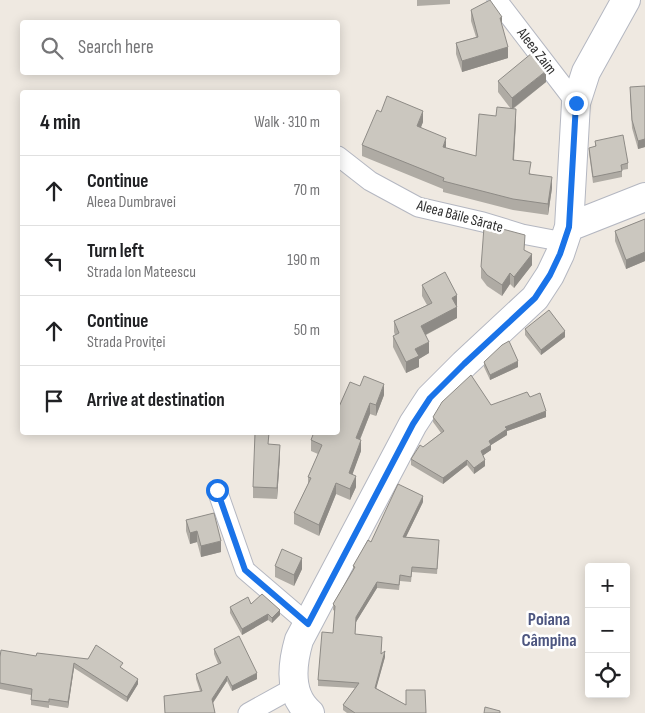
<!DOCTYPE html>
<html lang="en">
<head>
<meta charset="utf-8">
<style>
  :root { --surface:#fff; --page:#f6f6f6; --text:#202124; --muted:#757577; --line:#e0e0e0 }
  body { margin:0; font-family:"Sofia Sans Condensed",sans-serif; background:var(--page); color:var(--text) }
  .controls { position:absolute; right:15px; bottom:15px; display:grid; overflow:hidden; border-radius:5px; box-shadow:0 2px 12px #0003 }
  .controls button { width:45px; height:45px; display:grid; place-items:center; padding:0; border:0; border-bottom:1px solid var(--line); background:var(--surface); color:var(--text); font:25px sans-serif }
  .stop { position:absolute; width:15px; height:15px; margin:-11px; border:4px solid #1a73e8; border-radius:50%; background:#fff }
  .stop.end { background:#1a73e8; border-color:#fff; box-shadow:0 1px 5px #0008 }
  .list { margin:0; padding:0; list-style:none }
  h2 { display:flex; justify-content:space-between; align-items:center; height:65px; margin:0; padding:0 20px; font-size:21px }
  h2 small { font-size:16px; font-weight:400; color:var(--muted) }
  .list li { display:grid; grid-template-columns:32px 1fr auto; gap:15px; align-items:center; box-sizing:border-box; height:70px; padding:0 20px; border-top:1px solid var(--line) }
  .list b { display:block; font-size:19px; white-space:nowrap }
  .list p { margin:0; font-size:16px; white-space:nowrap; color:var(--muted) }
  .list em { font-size:16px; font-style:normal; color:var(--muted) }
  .icon { flex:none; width:28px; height:28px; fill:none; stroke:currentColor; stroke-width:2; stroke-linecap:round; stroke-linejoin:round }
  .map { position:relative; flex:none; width:645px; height:713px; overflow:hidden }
  .search { position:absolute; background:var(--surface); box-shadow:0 2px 12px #0003; left:20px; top:20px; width:320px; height:55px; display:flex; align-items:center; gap:12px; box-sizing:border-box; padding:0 18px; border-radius:5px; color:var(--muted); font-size:19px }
  .panel { position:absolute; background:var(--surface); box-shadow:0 2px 12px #0003; left:20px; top:90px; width:320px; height:345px; border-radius:5px }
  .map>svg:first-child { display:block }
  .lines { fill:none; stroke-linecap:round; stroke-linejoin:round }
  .street-casing { stroke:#b4b7c1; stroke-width:21 }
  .secondary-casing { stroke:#b4b7c1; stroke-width:30 }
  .street { stroke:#fff; stroke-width:19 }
  .secondary { stroke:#fff; stroke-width:28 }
  .wall { fill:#afaba4 }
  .shaded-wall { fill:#8e8b86 }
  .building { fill:#cbc7bf; stroke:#8e8b86 }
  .route { stroke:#1a73e8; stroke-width:6 }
  .labels { text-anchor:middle; stroke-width:5; stroke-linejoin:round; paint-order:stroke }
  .street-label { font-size:15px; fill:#2e2e2e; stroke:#fff }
  .quarter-label { font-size:18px; font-weight:bold; fill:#4d5680; stroke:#fff }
</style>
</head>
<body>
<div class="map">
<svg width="645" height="713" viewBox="0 0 645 713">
  <rect width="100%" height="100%" fill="#efe9e1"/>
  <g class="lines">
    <g class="street-casing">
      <path id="street" d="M 497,0 L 576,103
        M 338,156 L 370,181 L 418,207 L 483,222 L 522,234 L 564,242
        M 217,490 L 245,570 L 308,624
        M 248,713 L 295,687"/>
    </g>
    <g class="secondary-casing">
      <path id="secondary" d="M 569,227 L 645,197
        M 310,713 C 288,695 292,664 299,640 L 413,424 L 430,398 L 464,364 L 535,298 L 550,275 L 560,254 L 569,227 L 576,103 L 586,72 L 626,0"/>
    </g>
    <use href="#street" class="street"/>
    <use href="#secondary" class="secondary"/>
  </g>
  <path class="wall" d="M 417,0 L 450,0 L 450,4 L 417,6 Z
    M 471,10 L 502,27 L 508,58 L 462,72 L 456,54 L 456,43 L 476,37 L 471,21 Z
    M 498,81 L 546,82 L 513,109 L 516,120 L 514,160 L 531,174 L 552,188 L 548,215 L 513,210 L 443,192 L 443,189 L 362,156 L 362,145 L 381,112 L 423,122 L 421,127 L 446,148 L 476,156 L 496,116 L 511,109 L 498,92 Z
    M 645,86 L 645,147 L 638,149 L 632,128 L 630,95 Z
    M 595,141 L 628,163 L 628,169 L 622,170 L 622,177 L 593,183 L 589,153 L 589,148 L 595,147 Z
    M 645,219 L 645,261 L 626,269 L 615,241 L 615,231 Z
    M 524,250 L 532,265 L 514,288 L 510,284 L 502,296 L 487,286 L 481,278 L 481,267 Z
    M 422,285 L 457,306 L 456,307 L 457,318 L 426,335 L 429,353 L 419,359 L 419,367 L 406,373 L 393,347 L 393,336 L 395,335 L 394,332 L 394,321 L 427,305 L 422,296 Z
    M 525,329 L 565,337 L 541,355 L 525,335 Z
    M 484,362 L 518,367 L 490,380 L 484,367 Z
    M 384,395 L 376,416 L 370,414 L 360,440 L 361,451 L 352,474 L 356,487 L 350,500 L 336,494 L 319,536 L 294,524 L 294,513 L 308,484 L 308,477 L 318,454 L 311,451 L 311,440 L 338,432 L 338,409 Z
    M 530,397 L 546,417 L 507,431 L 507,435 L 491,445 L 491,450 L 483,455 L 485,466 L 474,474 L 467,465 L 443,484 L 411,465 L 411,459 L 423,447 L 441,433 L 433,422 L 433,417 Z
    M 269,444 L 280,456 L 277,499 L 253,498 L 253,487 Z
    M 423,502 L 406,537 L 439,546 L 437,574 L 412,572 L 411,582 L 400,581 L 399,590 L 377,588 L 356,622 L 355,634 L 385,657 L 376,688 L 406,705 L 426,713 L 347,713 L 343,710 L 343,705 L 355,688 L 318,686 L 318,680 L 333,633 L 335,611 L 333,610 L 333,604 L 353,570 L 353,566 L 371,542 Z
    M 186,520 L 221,552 L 201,557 L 197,542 L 190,544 L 186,531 Z
    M 275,566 L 302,569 L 294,586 L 275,577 Z
    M 251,604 L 280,615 L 272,623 L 268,620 L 242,635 L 230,613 L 230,607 Z
    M 214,649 L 257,679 L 232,691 L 227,681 L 213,703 L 215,713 L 165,713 L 164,696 L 200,691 L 196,679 L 196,674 L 218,664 L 214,654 Z
    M 36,656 L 123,668 L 123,669 L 138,684 L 127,702 L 74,668 L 68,708 L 49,705 L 49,708 L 31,705 L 31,695 L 0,689 L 0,657 Z"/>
  <path class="shaded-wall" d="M 502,17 L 502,28 L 500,18 Z
    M 508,47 L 508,58 L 462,72 L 462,61 Z
    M 546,71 L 546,82 L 512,109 L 512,98 Z
    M 516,109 L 516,120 L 513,171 L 513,160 Z
    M 423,111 L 423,122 L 417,137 L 417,126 Z
    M 446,138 L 446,149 L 443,147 Z
    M 645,139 L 645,147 L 638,149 L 638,141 Z
    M 552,177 L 552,188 L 548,215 L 548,204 Z
    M 645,252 L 645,261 L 626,269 L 626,260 Z
    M 532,254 L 532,265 L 514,288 L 514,277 Z
    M 510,273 L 510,284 L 502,296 L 502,285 Z
    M 457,295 L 457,306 L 452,309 L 452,298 Z
    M 457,307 L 457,318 L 421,337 L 421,326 Z
    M 565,331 L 565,337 L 541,355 L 541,350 Z
    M 429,342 L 429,353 L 419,359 L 419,367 L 406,373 L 406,362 L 415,349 Z
    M 518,361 L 518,367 L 490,380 L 490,375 Z
    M 384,384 L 384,395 L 376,416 L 376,405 Z
    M 370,403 L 370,414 L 356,449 L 356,438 Z
    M 546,411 L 546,417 L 507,431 L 507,435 L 491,445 L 491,450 L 481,457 L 481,451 L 489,441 L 505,427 Z
    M 361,440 L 361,451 L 349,484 L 349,473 Z
    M 280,445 L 280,456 L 277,499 L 277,488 Z
    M 467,460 L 467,465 L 443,484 L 443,478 Z
    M 485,460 L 485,466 L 474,474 L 474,468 Z
    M 356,476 L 356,487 L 350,500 L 350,489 Z
    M 336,483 L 336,494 L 319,536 L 319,525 Z
    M 423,496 L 423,502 L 403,543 L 403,537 Z
    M 197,531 L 197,542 L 190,544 L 190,533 Z
    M 221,541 L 221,552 L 201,557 L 201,546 Z
    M 302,558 L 302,569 L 294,586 L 294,575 Z
    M 377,582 L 377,588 L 356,622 L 355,640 L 356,617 Z
    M 280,610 L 280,615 L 272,623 L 272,618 Z
    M 268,614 L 268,620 L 242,635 L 242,629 Z
    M 385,651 L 385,657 L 375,693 L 375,688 Z
    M 74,663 L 74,668 L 68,708 L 68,702 Z
    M 257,673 L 257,679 L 232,691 L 232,686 Z
    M 227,676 L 227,681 L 212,704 L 212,699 Z
    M 138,679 L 138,684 L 127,702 L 127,697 Z"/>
  <path class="building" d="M 490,0 L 502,17 L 500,18 L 508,47 L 462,61 L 456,43 L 478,37 L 471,10 Z
    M 532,53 L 546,71 L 512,98 L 498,81 Z
    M 645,86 L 645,139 L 638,141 L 632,120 L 630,87 Z
    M 387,96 L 423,111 L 417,126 L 446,138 L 443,147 L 476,156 L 479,114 L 496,116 L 497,107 L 516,109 L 513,160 L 531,162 L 529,174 L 552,177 L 548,204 L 513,199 L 443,181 L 444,178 L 362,145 L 377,110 L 381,112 Z
    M 623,135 L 628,163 L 621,165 L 622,171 L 593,177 L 589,148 L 596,146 L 595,141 Z
    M 645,219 L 645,252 L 626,260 L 615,231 Z
    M 484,227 L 495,227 L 525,235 L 524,250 L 532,254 L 514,277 L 510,273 L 502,285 L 487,275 L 481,267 Z
    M 445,272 L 457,295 L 452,298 L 457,307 L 421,326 L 429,342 L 415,349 L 419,356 L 406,362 L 393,336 L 399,333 L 394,321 L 432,303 L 422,285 Z
    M 549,310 L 565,331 L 541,350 L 525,329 Z
    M 509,341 L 518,361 L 490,375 L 484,362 L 502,345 Z
    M 471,375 L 491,405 L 527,392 L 530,397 L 540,393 L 546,411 L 505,427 L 507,429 L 489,441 L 491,445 L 481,451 L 485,460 L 474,468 L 467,460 L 443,478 L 411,459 L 420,445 L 423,447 L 444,431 L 433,417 L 442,402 Z
    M 364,376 L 384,384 L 376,405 L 370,403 L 356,438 L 361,440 L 349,473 L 356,476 L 350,489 L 336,483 L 319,525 L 294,513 L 311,478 L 308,477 L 322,445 L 311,440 L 314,432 L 338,432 L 338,409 L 350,382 L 360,386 Z
    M 255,433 L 269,433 L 268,444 L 280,445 L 277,488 L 253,487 Z
    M 398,484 L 423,496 L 403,537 L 439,540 L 437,569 L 412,567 L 411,577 L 400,575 L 399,585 L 377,582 L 356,617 L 355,634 L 382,637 L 381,654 L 385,651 L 375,688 L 406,705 L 406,690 L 425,690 L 426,713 L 355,713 L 343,705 L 359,683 L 318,680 L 322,632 L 333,633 L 335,606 L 333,604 L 355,567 L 353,566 L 368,540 L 371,542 Z
    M 214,513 L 221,541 L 201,546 L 197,531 L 190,533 L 186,520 Z
    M 282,549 L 302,558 L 294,575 L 275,566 Z
    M 262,594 L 280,610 L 272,618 L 268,614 L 242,629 L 230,607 L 248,597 L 251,604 Z
    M 239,636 L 257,673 L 232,686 L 227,676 L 212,699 L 215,713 L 165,713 L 164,696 L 202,691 L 196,674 L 221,663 L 214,649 Z
    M 96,645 L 123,663 L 120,667 L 138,679 L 127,697 L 74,663 L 68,702 L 49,699 L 49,702 L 31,700 L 32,689 L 0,683 L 0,657 L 1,650 L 36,656 L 37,653 L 88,659 Z
    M 485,707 L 500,711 L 500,713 L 484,713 Z"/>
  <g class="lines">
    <path class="route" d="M 217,490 L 245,570 L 308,624 L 413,424 L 430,398 L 464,364 L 535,298 L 550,275 L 560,254 L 569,227 L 576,103"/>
  </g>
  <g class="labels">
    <g class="street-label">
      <text transform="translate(537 51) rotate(52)" y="5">Aleea Zaim</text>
      <text transform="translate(460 216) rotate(15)" y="5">Aleea Băile Sărate</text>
    </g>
    <g class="quarter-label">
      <text x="549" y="625">Poiana<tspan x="549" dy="21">Câmpina</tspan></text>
    </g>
  </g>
</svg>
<div class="controls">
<button>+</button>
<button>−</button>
<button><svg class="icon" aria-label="locate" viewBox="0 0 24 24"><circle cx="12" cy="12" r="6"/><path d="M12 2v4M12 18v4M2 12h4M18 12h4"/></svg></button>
</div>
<div class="stop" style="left:217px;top:490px"></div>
<div class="stop end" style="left:576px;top:103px"></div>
<div class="search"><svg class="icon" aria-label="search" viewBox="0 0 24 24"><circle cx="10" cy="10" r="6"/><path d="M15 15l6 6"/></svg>Search here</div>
<section class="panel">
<h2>4 min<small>Walk · 310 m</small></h2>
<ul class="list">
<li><svg class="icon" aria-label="ahead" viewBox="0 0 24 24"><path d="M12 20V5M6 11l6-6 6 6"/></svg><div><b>Continue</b><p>Aleea Dumbravei</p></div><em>70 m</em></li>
<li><svg class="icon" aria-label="left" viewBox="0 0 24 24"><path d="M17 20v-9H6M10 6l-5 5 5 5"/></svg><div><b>Turn left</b><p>Strada Ion Mateescu</p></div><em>190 m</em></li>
<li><svg class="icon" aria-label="ahead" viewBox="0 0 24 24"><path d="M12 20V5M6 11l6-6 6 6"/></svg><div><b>Continue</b><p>Strada Proviței</p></div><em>50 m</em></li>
<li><svg class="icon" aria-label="arrive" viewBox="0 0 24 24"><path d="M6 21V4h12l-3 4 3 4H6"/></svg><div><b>Arrive at destination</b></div></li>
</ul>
</section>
</div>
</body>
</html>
